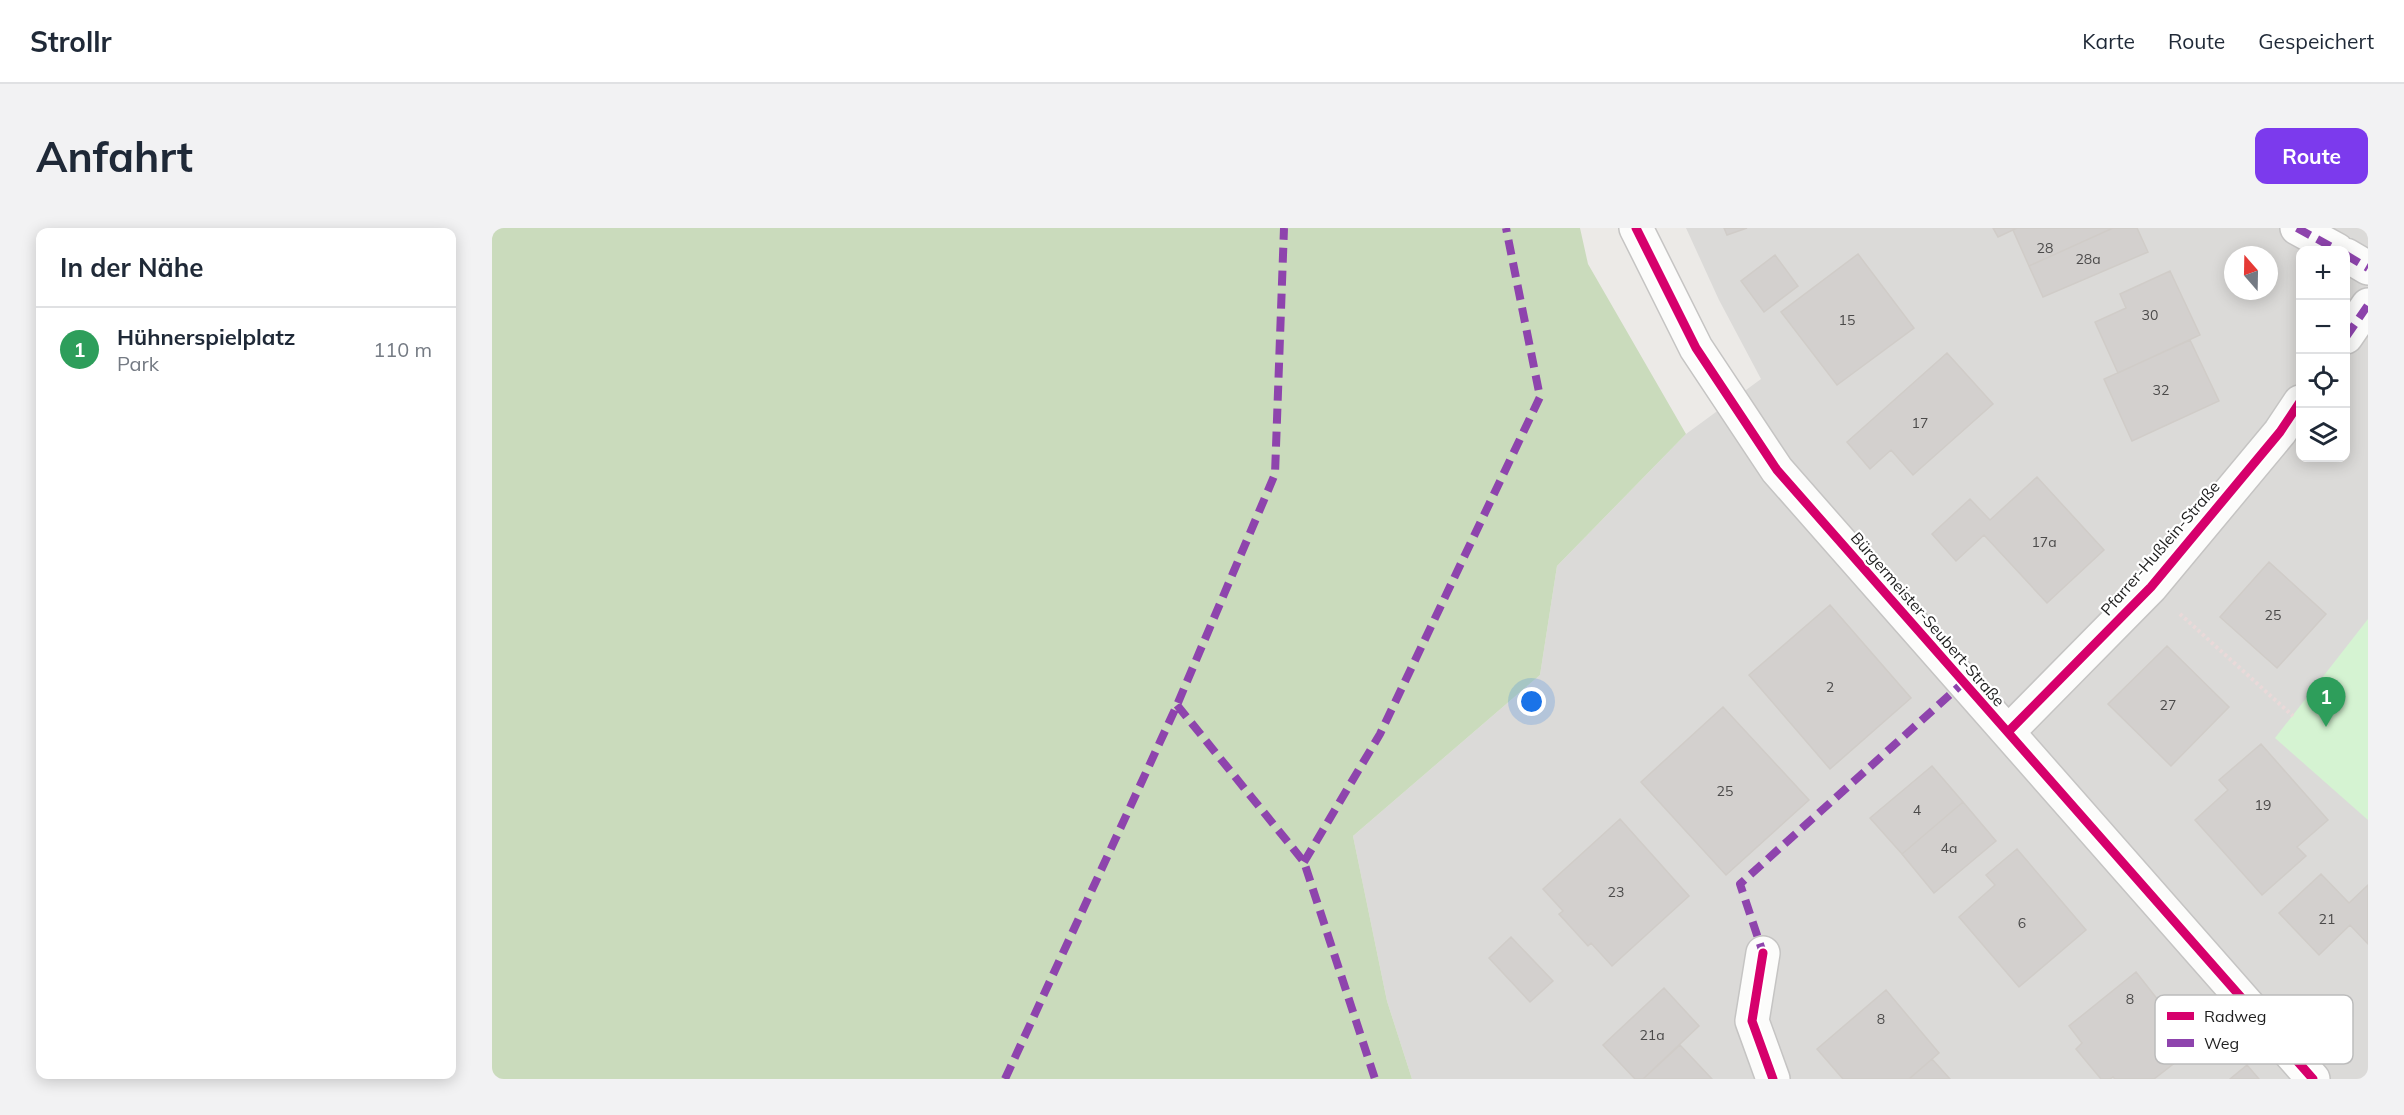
<!DOCTYPE html>
<html lang="de">
<head>
<meta charset="utf-8">
<style>
  :root { --surface:#fff; --page:#f2f2f3; --text:#1f2937; --muted:#747a83; --line:#e0e1e3; --accent:#7c3aed }
  body { margin:0; font-family:Mulish,sans-serif; background:var(--page); color:var(--text) }
  .controls { position:absolute; right:18px; top:18px; display:grid; overflow:hidden; border-radius:12px; box-shadow:0 3px 15px #0003 }
  .controls button { width:54px; height:54px; display:grid; place-items:center; padding:0; border:0; border-bottom:2px solid var(--line); background:var(--surface); color:var(--text); font:30px sans-serif }
  .compass { position:absolute; left:1732px; top:18px; width:54px; height:54px; border-radius:50%; background:var(--surface); box-shadow:0 3px 15px #0003; rotate:340deg }
  .you { position:absolute; left:1040px; top:474px; width:21px; height:21px; margin:-15px; border:4px solid #fff; border-radius:50%; background:#1a73e8; box-shadow:0 0 0 9px #1a73e833 }
  .badge { display:grid; place-items:center; width:39px; height:39px; border-radius:50%; background:var(--accent); color:#fff; font-size:20px; font-weight:700 }
  .pin { position:absolute; translate:-50% -50px; filter:drop-shadow(0 2px 3px #0008) }
  .pin::after { content:''; position:absolute; top:32px; width:21px; height:18px; background:inherit; clip-path:polygon(0 0,100% 0,50% 100%) }
  .list { margin:0; padding:0; list-style:none }
  h2 { display:flex; justify-content:space-between; align-items:center; height:78px; margin:0; padding:0 24px; font-size:26px }
  h2 small { font-size:20px; font-weight:400; color:var(--muted) }
  .list li { display:grid; grid-template-columns:39px 1fr auto; gap:18px; align-items:center; box-sizing:border-box; height:84px; padding:0 24px; border-top:2px solid var(--line) }
  .list b { display:block; font-size:22px; white-space:nowrap }
  .list p { margin:0; font-size:20px; white-space:nowrap; color:var(--muted) }
  .list em { font-size:20px; font-style:normal; color:var(--muted) }
  .icon { flex:none; width:33px; height:33px; fill:none; stroke:currentColor; stroke-width:2; stroke-linecap:round; stroke-linejoin:round }
  .map { position:relative; flex:none; width:1876px; height:851px; overflow:hidden; border-radius:12px }
  header { display:flex; align-items:center; gap:36px; box-sizing:border-box; height:84px; padding:0 30px; background:var(--surface); border-bottom:2px solid var(--line) }
  header strong { font-size:28px }
  nav { display:flex; gap:33px; margin-inline-start:auto; font-size:21px }
  .intro { display:flex; align-items:center; justify-content:space-between; box-sizing:border-box; height:144px; padding:0 36px }
  h1 { margin:0; font-size:42px }
  .button { padding:15px 27px; border-radius:12px; background:var(--accent); color:#fff; font-size:21px; font-weight:700 }
  main { display:flex; gap:36px; padding:0 36px }
  aside { flex:1; background:var(--surface); border-radius:12px; box-shadow:0 3px 15px #0003 }
  .map>svg:first-child { display:block }
  .residential { fill:#dbdad8; fill-rule:evenodd }
  .forest { fill:#cadbbc }
  .park { fill:#d5f3d2 }
  .building { fill:#d3d0ce; stroke:#d0ccc8; stroke-width:1.5 }
  .lines { fill:none; stroke-linecap:round; stroke-linejoin:round }
  .minor-casing { stroke:#c5c4c3; stroke-width:36 }
  .path { stroke:#ead9d9; stroke-width:4; stroke-dasharray:3 3; stroke-linecap:butt }
  .minor { stroke:#fcfcfb; stroke-width:33 }
  .quiet { stroke:#8e44ad; stroke-width:8; stroke-dasharray:15 8; stroke-linecap:butt }
  .cycleway-casing { stroke:#fff; stroke-width:13 }
  .cycleway { stroke:#d6006c; stroke-width:9 }
  .labels { text-anchor:middle; stroke-width:4.5; stroke-linejoin:round; paint-order:stroke }
  .number-label { font-size:14px; fill:#4b4a4a }
  .street-label { font-size:16px; fill:#1e1e1e; stroke:#fff }
  .key { fill:#fff; stroke:#bcbcbc; stroke-width:1.5 }
  .key-label { font-size:16px; fill:#1e1e1e }
</style>
</head>
<body>
<header>
<strong>Strollr</strong>
<nav><a>Karte</a><a>Route</a><a>Gespeichert</a></nav>
</header>
<div class="intro"><h1>Anfahrt</h1><a class="button">Route</a></div>
<main>
<aside>
<h2>In der Nähe<small></small></h2>
<ul class="list">
<li><span class="badge" style="background:#2e9e5b">1</span><div><b>Hühnerspielplatz</b><p>Park</p></div><em>110 m</em></li>
</ul>
</aside>
<div class="map">
<svg width="1876" height="851" viewBox="0 0 1876 851">
  <rect width="100%" height="100%" fill="#eceae7"/>
  <path class="residential" d="M 1194,0 L 1876,0 L 1876,851 L 920,851 L 895,773 L 861,608 L 1048,447 L 1065,338 L 1194,206 L 1269,151 L 1227,72 ZM 1808,22 L 1854,22 L 1854,230 L 1808,230 ZM 1741,27 L 1777,27 L 1777,63 L 1741,63 Z"/>
  <path class="forest" d="M 0,0 L 1088,0 L 1096,36 L 1194,206 L 1065,338 L 1048,447 L 861,608 L 895,773 L 920,851 L 0,851 Z"/>
  <path class="park" d="M 1876,391 L 1876,592 L 1783,510 Z"/>
  <path class="building" d="M 1232,0 L 1255,0 L 1235,7 Z
    M 1501,0 L 1525,0 L 1506,9 Z
    M 1525,0 L 1621,0 L 1537,38 L 1521,2 Z
    M 1621,0 L 1645,0 L 1656,24 L 1551,69 L 1537,38 Z
    M 1366,26 L 1422,100 L 1345,157 L 1289,84 Z
    M 1283,27 L 1306,58 L 1272,84 L 1249,53 Z
    M 1678,43 L 1708,107 L 1626,145 L 1603,94 L 1634,80 L 1628,66 Z
    M 1698,112 L 1727,173 L 1640,213 L 1612,151 Z
    M 1455,125 L 1501,176 L 1421,247 L 1399,222 L 1378,241 L 1355,214 Z
    M 1545,249 L 1612,322 L 1555,375 L 1492,307 L 1464,333 L 1440,306 L 1478,271 L 1498,292 Z
    M 1777,334 L 1834,386 L 1785,440 L 1728,389 Z
    M 1338,377 L 1419,470 L 1338,541 L 1257,447 Z
    M 1675,418 L 1737,479 L 1679,538 L 1616,476 Z
    M 1231,479 L 1317,572 L 1234,647 L 1149,554 Z
    M 1769,516 L 1836,592 L 1805,619 L 1814,628 L 1770,667 L 1703,592 L 1736,562 L 1727,552 Z
    M 1440,538 L 1471,574 L 1410,626 L 1378,590 Z
    M 1471,574 L 1504,613 L 1442,665 L 1410,626 Z
    M 1128,591 L 1197,668 L 1120,738 L 1099,715 L 1096,718 L 1067,686 L 1071,683 L 1051,661 Z
    M 1525,621 L 1594,702 L 1527,759 L 1467,689 L 1503,657 L 1494,647 Z
    M 1829,646 L 1857,675 L 1876,657 L 1876,716 L 1858,697 L 1827,727 L 1787,685 Z
    M 1019,709 L 1061,753 L 1038,774 L 997,730 Z
    M 1644,744 L 1703,819 L 1662,851 L 1623,851 L 1621,849 L 1618,851 L 1609,851 L 1584,821 L 1590,815 L 1577,798 Z
    M 1172,760 L 1207,798 L 1151,851 L 1143,851 L 1111,817 Z
    M 1394,762 L 1447,825 L 1417,851 L 1351,851 L 1325,821 Z
    M 1188,817 L 1220,851 L 1151,851 Z
    M 1440,831 L 1458,851 L 1417,851 Z
    M 1755,837 L 1767,851 L 1738,851 Z"/>
  <g class="lines">
    <g class="minor-casing">
      <path id="minor" d="M 1144,0 L 1204,120 L 1285,242 L 1821,851
        M 1805,0 L 1845,22
        M 1854,27 L 1876,40
        M 1854,109 L 1876,77
        M 1516,504 L 1659,359 L 1788,204 L 1808,174
        M 1271,725 L 1260,793 L 1281,851"/>
    </g>
    <path class="path" d="M 1688,386 L 1801,488"/>
    <use href="#minor" class="minor"/>
    <path class="quiet" d="M 1805,0 L 1845,22
      M 1854,27 L 1876,40
      M 1854,109 L 1876,77
      M 685,477 L 812,634 L 883,851
      M 812,634 L 888,506 L 1048,169 L 1014,0
      M 1270,730 L 1271,725 L 1248,656 L 1472,454
      M 513,851 L 685,477 L 783,246 L 792,0"/>
    <g class="cycleway-casing">
      <path id="cycleway" d="M 1144,0 L 1204,120 L 1285,242 L 1821,851
        M 1516,504 L 1659,359 L 1788,204 L 1808,174
        M 1271,725 L 1260,793 L 1281,851"/>
    </g>
    <use href="#cycleway" class="cycleway"/>
  </g>
  <g class="labels">
    <g class="number-label">
      <text x="1553" y="25">28</text>
      <text x="1596" y="36">28a</text>
      <text x="1658" y="92">30</text>
      <text x="1355" y="97">15</text>
      <text x="1669" y="167">32</text>
      <text x="1428" y="200">17</text>
      <text x="1552" y="319">17a</text>
      <text x="1781" y="392">25</text>
      <text x="1338" y="464">2</text>
      <text x="1676" y="482">27</text>
      <text x="1233" y="568">25</text>
      <text x="1771" y="582">19</text>
      <text x="1425" y="587">4</text>
      <text x="1457" y="625">4a</text>
      <text x="1124" y="669">23</text>
      <text x="1835" y="696">21</text>
      <text x="1530" y="700">6</text>
      <text x="1638" y="776">8</text>
      <text x="1389" y="796">8</text>
      <text x="1160" y="812">21a</text>
    </g>
    <g class="street-label">
      <text transform="translate(1668 320) rotate(-49)" y="6">Pfarrer-Hußlein-Straße</text>
      <text transform="translate(1436 391) rotate(49)" y="6">Bürgermeister-Seubert-Straße</text>
    </g>
  </g>
  <rect x="1663" y="767" width="198" height="69" rx="9" class="key"/>
  <rect x="1675" y="784" width="27" height="8" fill="#d6006c"/>
  <rect x="1675" y="811" width="27" height="8" fill="#8e44ad"/>
  <g class="key-label">
    <text x="1712" y="794">Radweg</text>
    <text x="1712" y="821">Weg</text>
  </g>
</svg>
<div class="controls">
<button>+</button>
<button>−</button>
<button><svg class="icon" aria-label="locate" viewBox="0 0 24 24"><circle cx="12" cy="12" r="6"/><path d="M12 2v4M12 18v4M2 12h4M18 12h4"/></svg></button>
<button><svg class="icon" aria-label="layers" viewBox="0 0 24 24"><path d="M12 4l9 5-9 5-9-5zM3 14l9 5 9-5"/></svg></button>
</div>
<svg class="compass" viewBox="-18 -18 36 36"><path d="M0-13l5 13h-10z" fill="#e53935"/><path d="M0 13l5-13h-10z" fill="#747a83"/></svg>
<div class="you"></div>
<div class="pin badge" style="left:1834px;top:499px;background:#2e9e5b">1</div>
</div>
</main>
</body>
</html>
